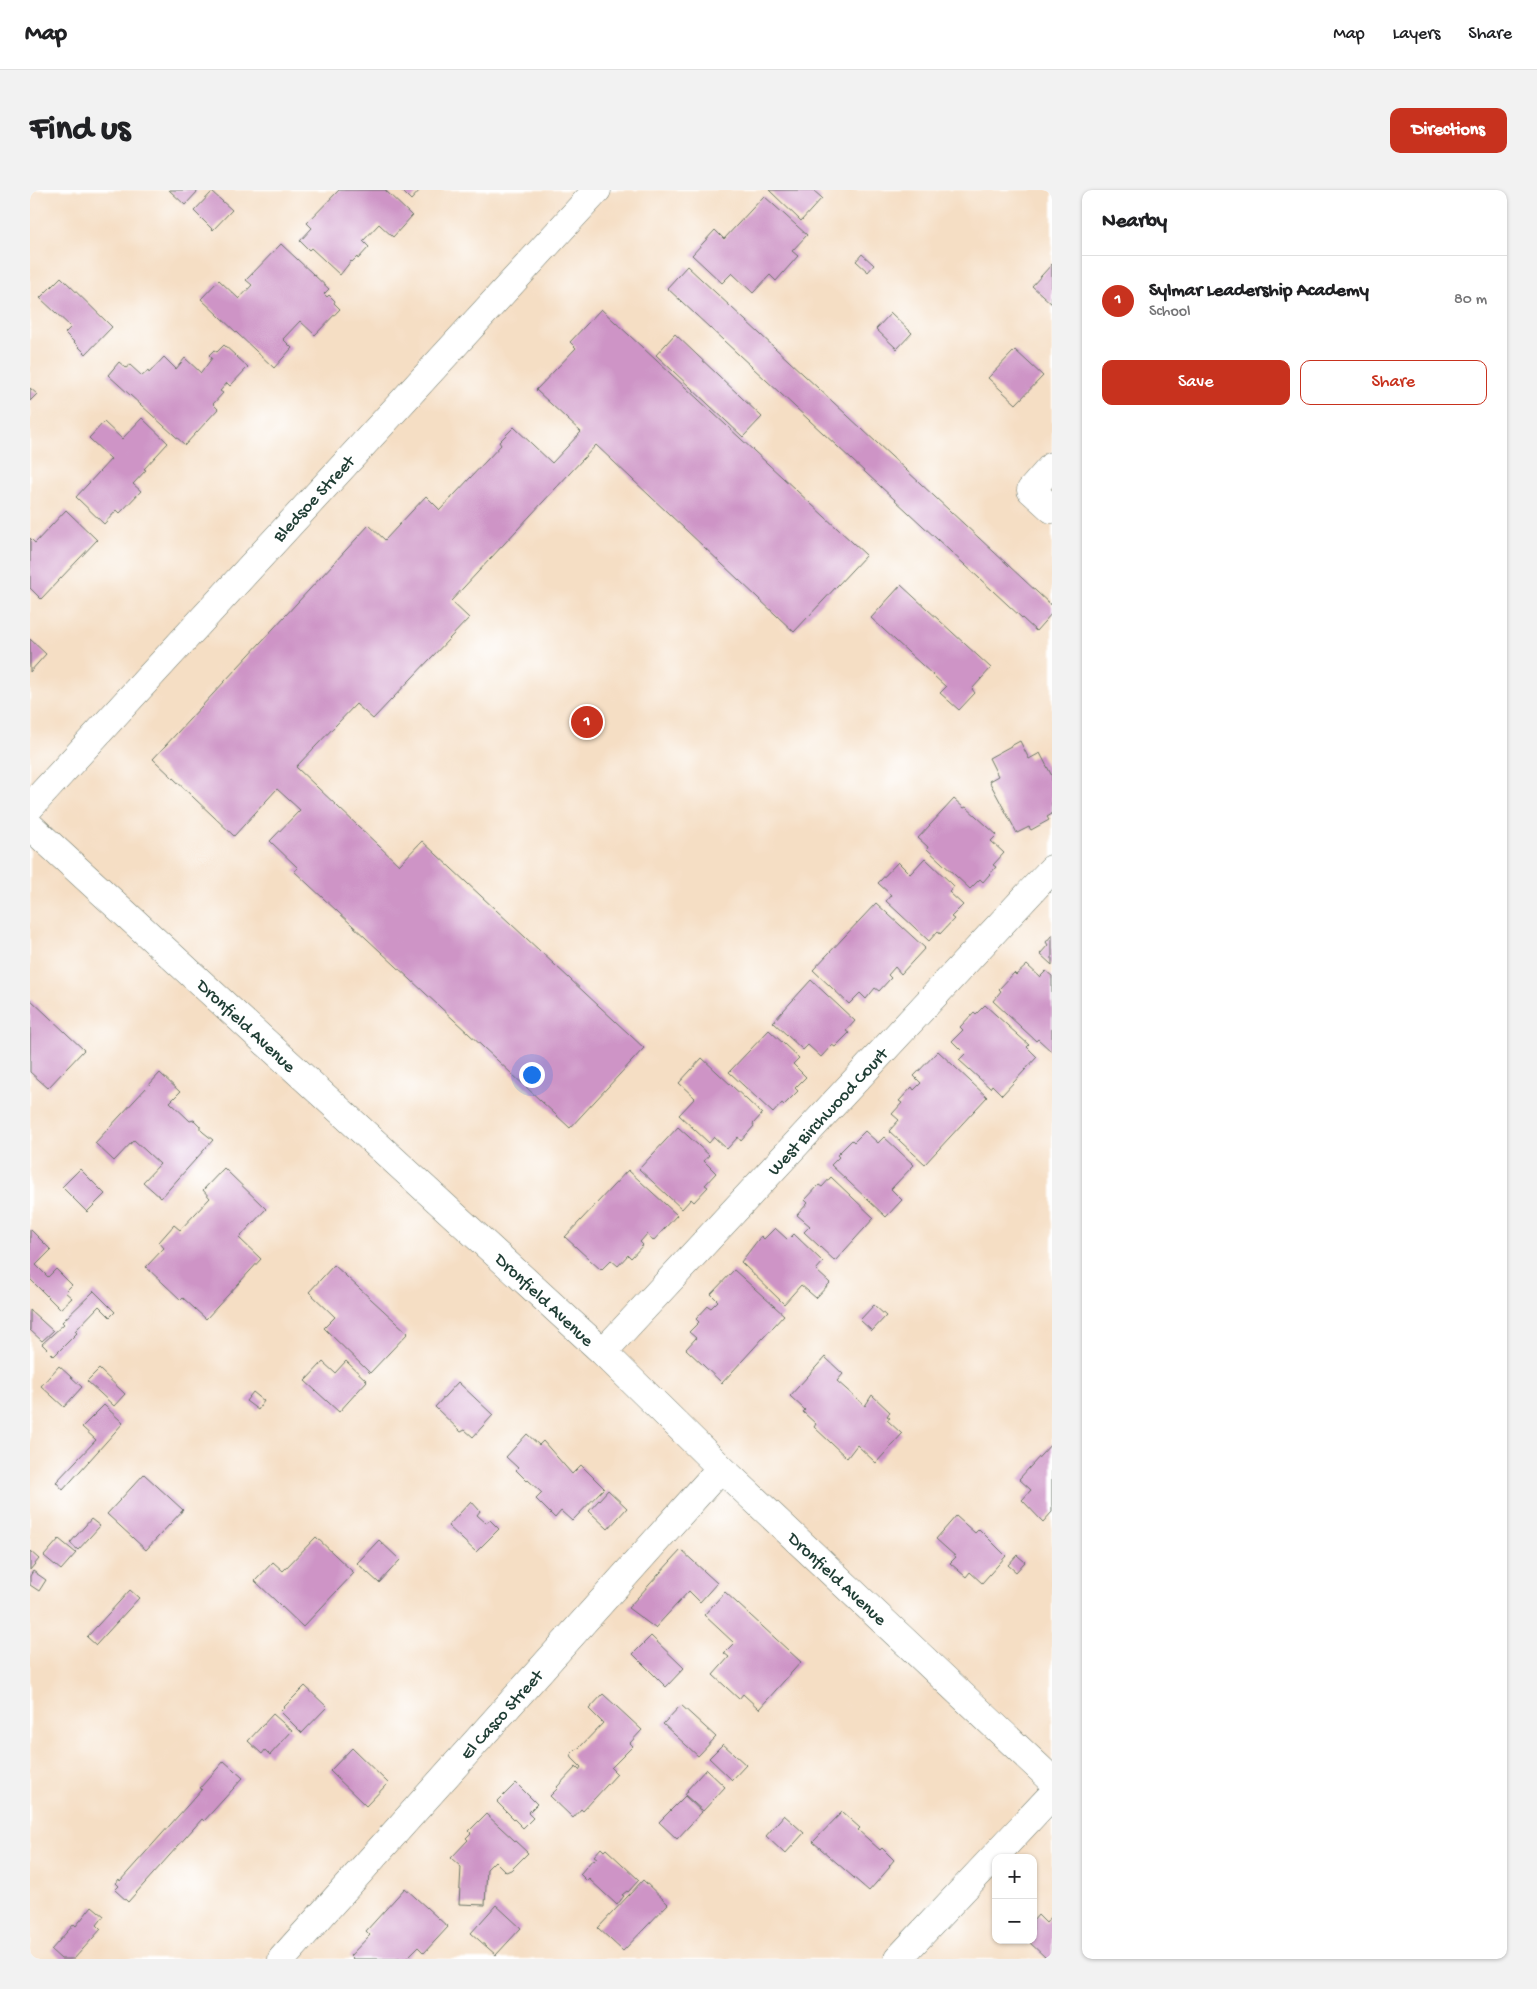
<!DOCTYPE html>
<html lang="en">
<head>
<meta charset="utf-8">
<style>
  :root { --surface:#fff; --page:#f2f2f2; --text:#202124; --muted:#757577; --line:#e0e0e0; --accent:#c8321e }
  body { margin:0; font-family:"Gochi Hand",sans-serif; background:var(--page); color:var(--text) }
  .controls { position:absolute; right:15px; bottom:15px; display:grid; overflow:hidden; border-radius:10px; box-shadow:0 1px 4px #0004 }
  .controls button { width:45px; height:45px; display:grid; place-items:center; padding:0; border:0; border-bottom:1px solid var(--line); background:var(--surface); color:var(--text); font:25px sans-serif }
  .you { position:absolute; left:501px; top:884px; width:18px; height:18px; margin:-12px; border:4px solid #fff; border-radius:50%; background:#1a73e8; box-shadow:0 0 0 8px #1a73e833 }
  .badge { display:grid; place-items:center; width:32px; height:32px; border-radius:50%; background:var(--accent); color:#fff; font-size:16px; font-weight:700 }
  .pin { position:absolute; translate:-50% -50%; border:2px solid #fff; box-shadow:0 1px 5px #0006 }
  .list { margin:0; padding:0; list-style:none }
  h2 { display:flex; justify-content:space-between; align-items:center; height:65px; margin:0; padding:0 20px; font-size:21px }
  h2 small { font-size:16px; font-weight:400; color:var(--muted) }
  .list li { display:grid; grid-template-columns:32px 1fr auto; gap:15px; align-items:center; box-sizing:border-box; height:90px; padding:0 20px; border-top:1px solid var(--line) }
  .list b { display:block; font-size:19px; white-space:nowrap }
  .list p { margin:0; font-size:16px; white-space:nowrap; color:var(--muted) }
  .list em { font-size:16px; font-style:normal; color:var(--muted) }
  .actions { display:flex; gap:10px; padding:15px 20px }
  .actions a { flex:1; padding:11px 0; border:1px solid var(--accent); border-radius:10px; text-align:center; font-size:18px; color:var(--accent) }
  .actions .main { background:var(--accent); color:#fff }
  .map { position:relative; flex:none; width:1022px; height:1769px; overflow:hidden; border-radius:10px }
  header { display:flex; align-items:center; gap:30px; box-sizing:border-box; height:70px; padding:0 25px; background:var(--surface); border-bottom:1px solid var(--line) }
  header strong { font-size:24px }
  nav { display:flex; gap:28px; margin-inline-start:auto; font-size:18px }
  .intro { display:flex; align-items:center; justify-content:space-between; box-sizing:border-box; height:120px; padding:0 30px }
  h1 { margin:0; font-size:35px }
  .button { padding:12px 22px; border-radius:10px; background:var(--accent); color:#fff; font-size:18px; font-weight:700 }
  main { display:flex; gap:30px; padding:0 30px }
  aside { flex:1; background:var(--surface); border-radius:10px; box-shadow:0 1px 4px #0004 }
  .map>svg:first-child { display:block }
  .building { fill:#ce94c6 }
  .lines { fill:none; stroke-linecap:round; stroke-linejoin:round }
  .minor-casing { stroke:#6a7566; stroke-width:29 }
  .minor { stroke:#fff; stroke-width:28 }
  .labels { text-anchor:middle; stroke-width:4; stroke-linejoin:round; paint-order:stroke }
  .street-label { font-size:18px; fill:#1f3d34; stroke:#fff }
</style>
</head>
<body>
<header>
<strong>Map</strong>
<nav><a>Map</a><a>Layers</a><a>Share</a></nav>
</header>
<div class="intro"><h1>Find us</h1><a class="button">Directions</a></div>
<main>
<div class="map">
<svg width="1022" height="1769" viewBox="0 0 1022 1769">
  <rect width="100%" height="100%" fill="#fff"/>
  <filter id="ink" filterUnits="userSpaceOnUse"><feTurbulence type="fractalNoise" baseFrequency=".02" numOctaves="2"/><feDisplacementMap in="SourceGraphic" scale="10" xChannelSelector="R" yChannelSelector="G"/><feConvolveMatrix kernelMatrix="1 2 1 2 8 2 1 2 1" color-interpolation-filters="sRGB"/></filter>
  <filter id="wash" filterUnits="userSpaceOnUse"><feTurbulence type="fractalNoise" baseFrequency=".0096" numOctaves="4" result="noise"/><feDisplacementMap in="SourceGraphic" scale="20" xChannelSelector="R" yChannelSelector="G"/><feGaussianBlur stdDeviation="1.12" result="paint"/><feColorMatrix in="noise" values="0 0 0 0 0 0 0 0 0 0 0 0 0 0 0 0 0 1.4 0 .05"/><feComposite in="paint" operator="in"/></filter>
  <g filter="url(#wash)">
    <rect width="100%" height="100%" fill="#f5dec4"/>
    <g id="blocks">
      <path class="building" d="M 139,0 L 169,0 L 155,15 Z
        M 309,0 L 355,0 L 382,26 L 363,47 L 349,34 L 333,51 L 339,57 L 328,69 L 327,67 L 322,72 L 321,71 L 310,85 L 281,58 L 279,60 L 270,51 L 282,38 L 277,33 Z
        M 371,0 L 390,0 L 381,10 Z
        M 739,0 L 783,0 L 792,8 L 771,31 Z
        M 182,2 L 202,20 L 183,40 L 164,21 Z
        M 734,6 L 777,45 L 762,61 L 768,66 L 746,91 L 740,85 L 723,103 L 702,83 L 692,93 L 662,65 L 685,40 L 694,49 Z
        M 251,54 L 299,99 L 294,104 L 297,107 L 299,105 L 305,111 L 304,113 L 310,119 L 285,145 L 270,131 L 253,149 L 262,158 L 244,178 L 171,109 L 189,90 L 209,109 L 222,95 L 216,90 Z
        M 832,64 L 844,75 L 838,82 L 826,71 Z
        M 1022,74 L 1022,114 L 1002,96 Z
        M 657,76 L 1022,416 L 1022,423 L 1006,441 L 637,98 Z
        M 31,87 L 82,137 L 56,164 L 35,143 L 41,137 L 10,108 Z
        M 571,119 L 836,365 L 764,442 L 566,255 L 421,411 L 439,428 L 343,529 L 326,514 L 266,577 L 369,675 L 392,651 L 614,858 L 540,938 L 264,681 L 268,678 L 240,651 L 270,620 L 247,599 L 204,646 L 123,569 L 339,335 L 355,350 L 396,306 L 410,320 L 471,255 L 469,252 L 484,237 L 522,273 L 551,242 L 506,200 L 546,158 L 540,152 Z
        M 861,123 L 882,143 L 867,159 L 846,139 Z
        M 645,144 L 732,227 L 713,247 L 626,165 Z
        M 194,155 L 218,177 L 200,196 L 197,193 L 190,201 L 193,203 L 183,214 L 188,219 L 155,255 L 78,185 L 89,172 L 96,178 L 100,175 L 112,186 L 118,181 L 119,183 L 134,167 L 146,179 L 155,168 L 171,183 L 182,168 L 179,165 L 184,160 L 187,162 Z
        M 985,160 L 1013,186 L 986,214 L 958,188 Z
        M 0,198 L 7,204 L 0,211 Z
        M 112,228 L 138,253 L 114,279 L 116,280 L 103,294 L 111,301 L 90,323 L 87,320 L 74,334 L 46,307 L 81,269 L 59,248 L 74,232 L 92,249 Z
        M 36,320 L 67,350 L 11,409 L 0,398 L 0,348 L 5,353 Z
        M 871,395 L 961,478 L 942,499 L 945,503 L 929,520 L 910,503 L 916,497 L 841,428 Z
        M 0,449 L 16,464 L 0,482 Z
        M 990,551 L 999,569 L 1010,563 L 1022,586 L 1022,624 L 1017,627 L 1019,630 L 1001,640 L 999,637 L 987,643 L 959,591 L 968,586 L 959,568 Z
        M 924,609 L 934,618 L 936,617 L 967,645 L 961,651 L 974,663 L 963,675 L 966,677 L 953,692 L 950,689 L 940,699 L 897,659 L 898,657 L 888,648 Z
        M 895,668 L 924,696 L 919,702 L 933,715 L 921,727 L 924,729 L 910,744 L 908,741 L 899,751 L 856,711 L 861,705 L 848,693 L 868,672 L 880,684 Z
        M 846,713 L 895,758 L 871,784 L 865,777 L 858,785 L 861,788 L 849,801 L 845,798 L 836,809 L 830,803 L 819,814 L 783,780 Z
        M 1022,745 L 1022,775 L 1010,764 L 1018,755 L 1016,752 Z
        M 997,775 L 1010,787 L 1016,781 L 1022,786 L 1022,862 L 1008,849 L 1006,851 L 963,811 L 971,801 L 969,799 L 984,783 L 986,785 Z
        M 781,790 L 825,831 L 816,841 L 819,843 L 805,857 L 802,855 L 791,867 L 778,855 L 773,860 L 743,832 Z
        M 0,809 L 54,860 L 18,898 L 0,882 Z
        M 955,815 L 999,855 L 997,857 L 1007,867 L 972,905 L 962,895 L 960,898 L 929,870 L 935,864 L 922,851 L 933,840 L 930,837 L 944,822 L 946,824 Z
        M 739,840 L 769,868 L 763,874 L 776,887 L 765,898 L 768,901 L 754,915 L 752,913 L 743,923 L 699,882 Z
        M 908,861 L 957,907 L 895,974 L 859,941 L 869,930 L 862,924 L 872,913 L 869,911 L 882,897 L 884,900 L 891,893 L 884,886 Z
        M 672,868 L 732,924 L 723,934 L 724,936 L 711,951 L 708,947 L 697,959 L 684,947 L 679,953 L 649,925 L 665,908 L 649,893 Z
        M 130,883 L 150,902 L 140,912 L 160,931 L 164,930 L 170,936 L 170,939 L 173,942 L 183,950 L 131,1008 L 113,992 L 130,974 L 104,950 L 84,971 L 65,953 Z
        M 648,937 L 679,965 L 674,971 L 686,983 L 675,995 L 678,997 L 664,1012 L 661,1009 L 652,1019 L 609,979 Z
        M 835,941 L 848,953 L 854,947 L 884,975 L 861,999 L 872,1010 L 856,1027 L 801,975 L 809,967 L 807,965 L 822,950 L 824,952 Z
        M 194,978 L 236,1019 L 209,1048 L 231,1069 L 176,1129 L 153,1108 L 151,1110 L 116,1077 L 134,1058 L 129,1052 L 144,1035 L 150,1040 L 180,1008 L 173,1000 Z
        M 50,979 L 75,1004 L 57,1022 L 32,997 Z
        M 598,980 L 647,1025 L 623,1051 L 617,1044 L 610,1052 L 613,1055 L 601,1068 L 598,1065 L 588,1076 L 581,1070 L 571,1080 L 535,1047 Z
        M 801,987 L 844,1028 L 805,1071 L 774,1042 L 780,1036 L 767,1025 L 778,1013 L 775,1010 L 789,995 L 792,997 Z
        M 745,1038 L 758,1050 L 764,1044 L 793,1072 L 786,1080 L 800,1093 L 786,1108 L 771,1095 L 754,1114 L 711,1072 L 731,1046 L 734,1049 Z
        M 0,1039 L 21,1060 L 6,1075 L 18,1087 L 26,1079 L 42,1095 L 35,1102 L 42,1108 L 30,1119 L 0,1089 Z
        M 304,1075 L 378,1143 L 340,1183 L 294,1138 L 305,1127 L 279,1102 Z
        M 704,1080 L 754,1125 L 692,1193 L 656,1159 L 666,1148 L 659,1142 L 669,1132 L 666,1129 L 678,1116 L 681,1118 L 688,1111 L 681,1104 Z
        M 64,1101 L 85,1122 L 80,1127 L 69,1116 L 45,1141 L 47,1143 L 24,1166 L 12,1154 L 34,1134 L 32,1132 Z
        M 844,1115 L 856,1126 L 842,1141 L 830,1130 Z
        M 0,1120 L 23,1141 L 12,1151 L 0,1140 Z
        M 795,1167 L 813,1184 L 807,1191 L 835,1216 L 842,1205 L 860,1222 L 857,1226 L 860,1228 L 857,1230 L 872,1244 L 846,1273 L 827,1255 L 817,1268 L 784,1237 L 786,1234 L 773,1222 L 775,1220 L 760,1206 Z
        M 316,1171 L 337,1191 L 309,1222 L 275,1191 L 293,1172 L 305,1183 Z
        M 29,1176 L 52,1197 L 34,1217 L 11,1196 Z
        M 69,1179 L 95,1204 L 84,1216 L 57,1191 Z
        M 428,1192 L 463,1225 L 443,1247 L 435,1240 L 431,1242 L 405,1217 Z
        M 223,1202 L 234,1211 L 228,1220 L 216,1211 Z
        M 74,1215 L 93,1233 L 33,1300 L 26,1292 L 66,1250 L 52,1237 Z
        M 497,1244 L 509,1255 L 513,1251 L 542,1284 L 551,1275 L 574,1298 L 542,1331 L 531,1321 L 525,1328 L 506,1309 L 512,1303 L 498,1290 L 497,1291 L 486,1280 L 488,1278 L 476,1267 Z
        M 1022,1253 L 1022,1322 L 1013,1332 L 992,1310 L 1001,1300 L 989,1289 Z
        M 114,1284 L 153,1320 L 116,1360 L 77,1324 Z
        M 578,1300 L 597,1318 L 578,1339 L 559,1321 Z
        M 441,1311 L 450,1321 L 447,1325 L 456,1333 L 460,1330 L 469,1339 L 446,1362 L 418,1336 Z
        M 926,1326 L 945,1343 L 949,1339 L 976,1366 L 952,1393 L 940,1382 L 936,1387 L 920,1373 L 926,1367 L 906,1349 Z
        M 61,1329 L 70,1336 L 48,1360 L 40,1353 Z
        M 286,1347 L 324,1383 L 273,1437 L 225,1391 L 243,1372 L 253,1381 Z
        M 29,1349 L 46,1363 L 31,1380 L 14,1366 Z
        M 349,1350 L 370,1370 L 349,1393 L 327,1373 Z
        M 651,1360 L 687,1393 L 670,1412 L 659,1401 L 625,1438 L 598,1418 Z
        M 0,1361 L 9,1369 L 0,1380 Z
        M 987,1365 L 995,1372 L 986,1382 L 978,1375 Z
        M 3,1381 L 16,1390 L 9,1401 L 0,1395 L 0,1386 Z
        M 100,1400 L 109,1408 L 66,1455 L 57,1447 Z
        M 695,1402 L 771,1472 L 729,1519 L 713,1504 L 709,1509 L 683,1485 L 699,1467 L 694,1463 L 704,1453 L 674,1425 Z
        M 621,1446 L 654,1478 L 636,1497 L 603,1464 Z
        M 275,1496 L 297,1517 L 272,1543 L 250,1521 Z
        M 573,1504 L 612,1540 L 600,1553 L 603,1556 L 581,1578 L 587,1584 L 553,1621 L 551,1619 L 543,1628 L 520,1606 L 528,1598 L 527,1597 L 546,1577 L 549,1580 L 551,1577 L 542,1568 L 541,1564 L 546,1559 L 549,1558 L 573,1533 L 559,1519 Z
        M 651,1515 L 686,1547 L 668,1566 L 633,1534 Z
        M 243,1524 L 262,1541 L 240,1565 L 235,1560 L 232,1564 L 218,1551 Z
        M 693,1554 L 716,1575 L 702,1590 L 679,1568 Z
        M 322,1558 L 358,1593 L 336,1616 L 300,1581 Z
        M 194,1571 L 213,1588 L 174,1631 L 172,1629 L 98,1712 L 85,1700 L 89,1696 L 86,1693 L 89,1689 L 90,1691 L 165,1607 L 172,1599 L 170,1598 Z
        M 676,1579 L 695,1597 L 673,1621 L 655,1605 L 658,1601 L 657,1600 Z
        M 486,1593 L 507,1614 L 498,1623 L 503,1628 L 493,1638 L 467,1612 Z
        M 655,1606 L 672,1622 L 647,1649 L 629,1632 Z
        M 812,1622 L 830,1638 L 828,1640 L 850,1660 L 852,1658 L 864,1670 L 859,1676 L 860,1677 L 839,1701 L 783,1652 Z
        M 456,1624 L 498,1663 L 481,1680 L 476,1682 L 465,1671 L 457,1679 L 455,1715 L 429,1714 L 431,1677 L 421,1668 L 438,1650 L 436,1648 L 441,1643 L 439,1641 Z
        M 754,1625 L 774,1643 L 755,1664 L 736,1646 Z
        M 571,1658 L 574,1661 L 576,1659 L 609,1690 L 598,1702 L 597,1701 L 592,1705 L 594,1706 L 587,1715 L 559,1689 L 557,1691 L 550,1684 L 563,1669 L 564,1671 L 567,1668 L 564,1666 Z
        M 613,1690 L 638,1714 L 593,1761 L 568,1738 Z
        M 375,1698 L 418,1737 L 394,1763 L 388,1757 L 376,1769 L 323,1769 L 320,1766 L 340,1745 L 336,1741 Z
        M 466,1715 L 491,1738 L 466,1765 L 441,1743 Z
        M 62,1716 L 74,1726 L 67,1735 L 71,1739 L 44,1769 L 31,1769 L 21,1760 L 44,1734 L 46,1736 Z
        M 1008,1725 L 1016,1733 L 1022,1726 L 1022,1769 L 1017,1769 L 997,1750 L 1003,1750 L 1003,1731 Z"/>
    </g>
  </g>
  <g filter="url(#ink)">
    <use href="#blocks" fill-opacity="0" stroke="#6a7566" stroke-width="1"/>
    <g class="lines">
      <g class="minor-casing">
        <path id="minor" d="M 1022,276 L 1001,300 L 1022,319
          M 0,617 L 567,0
          M 0,636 L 573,1162 L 691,1278 L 1022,1590
          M 573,1162 L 1022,679
          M 252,1769 L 691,1278
          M 868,1769 L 1022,1605"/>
      </g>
      <use href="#minor" class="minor"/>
    </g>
  </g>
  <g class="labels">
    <g class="street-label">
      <text transform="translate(283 308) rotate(-47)" y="6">Bledsoe Street</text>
      <text transform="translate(217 835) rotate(43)" y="6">Dronfield Avenue</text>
      <text transform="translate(797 921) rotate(-47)" y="6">West Birchwood Court</text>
      <text transform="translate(515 1109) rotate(43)" y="6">Dronfield Avenue</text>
      <text transform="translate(808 1388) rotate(43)" y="6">Dronfield Avenue</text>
      <text transform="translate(471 1524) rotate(-48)" y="6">El Casco Street</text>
    </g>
  </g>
</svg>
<div class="controls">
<button>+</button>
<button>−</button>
</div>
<div class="you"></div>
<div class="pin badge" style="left:557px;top:532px">1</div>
</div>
<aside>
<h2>Nearby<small></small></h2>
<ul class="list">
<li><span class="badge">1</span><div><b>Sylmar Leadership Academy</b><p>School</p></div><em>80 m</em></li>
</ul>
<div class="actions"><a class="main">Save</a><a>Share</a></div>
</aside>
</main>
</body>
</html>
